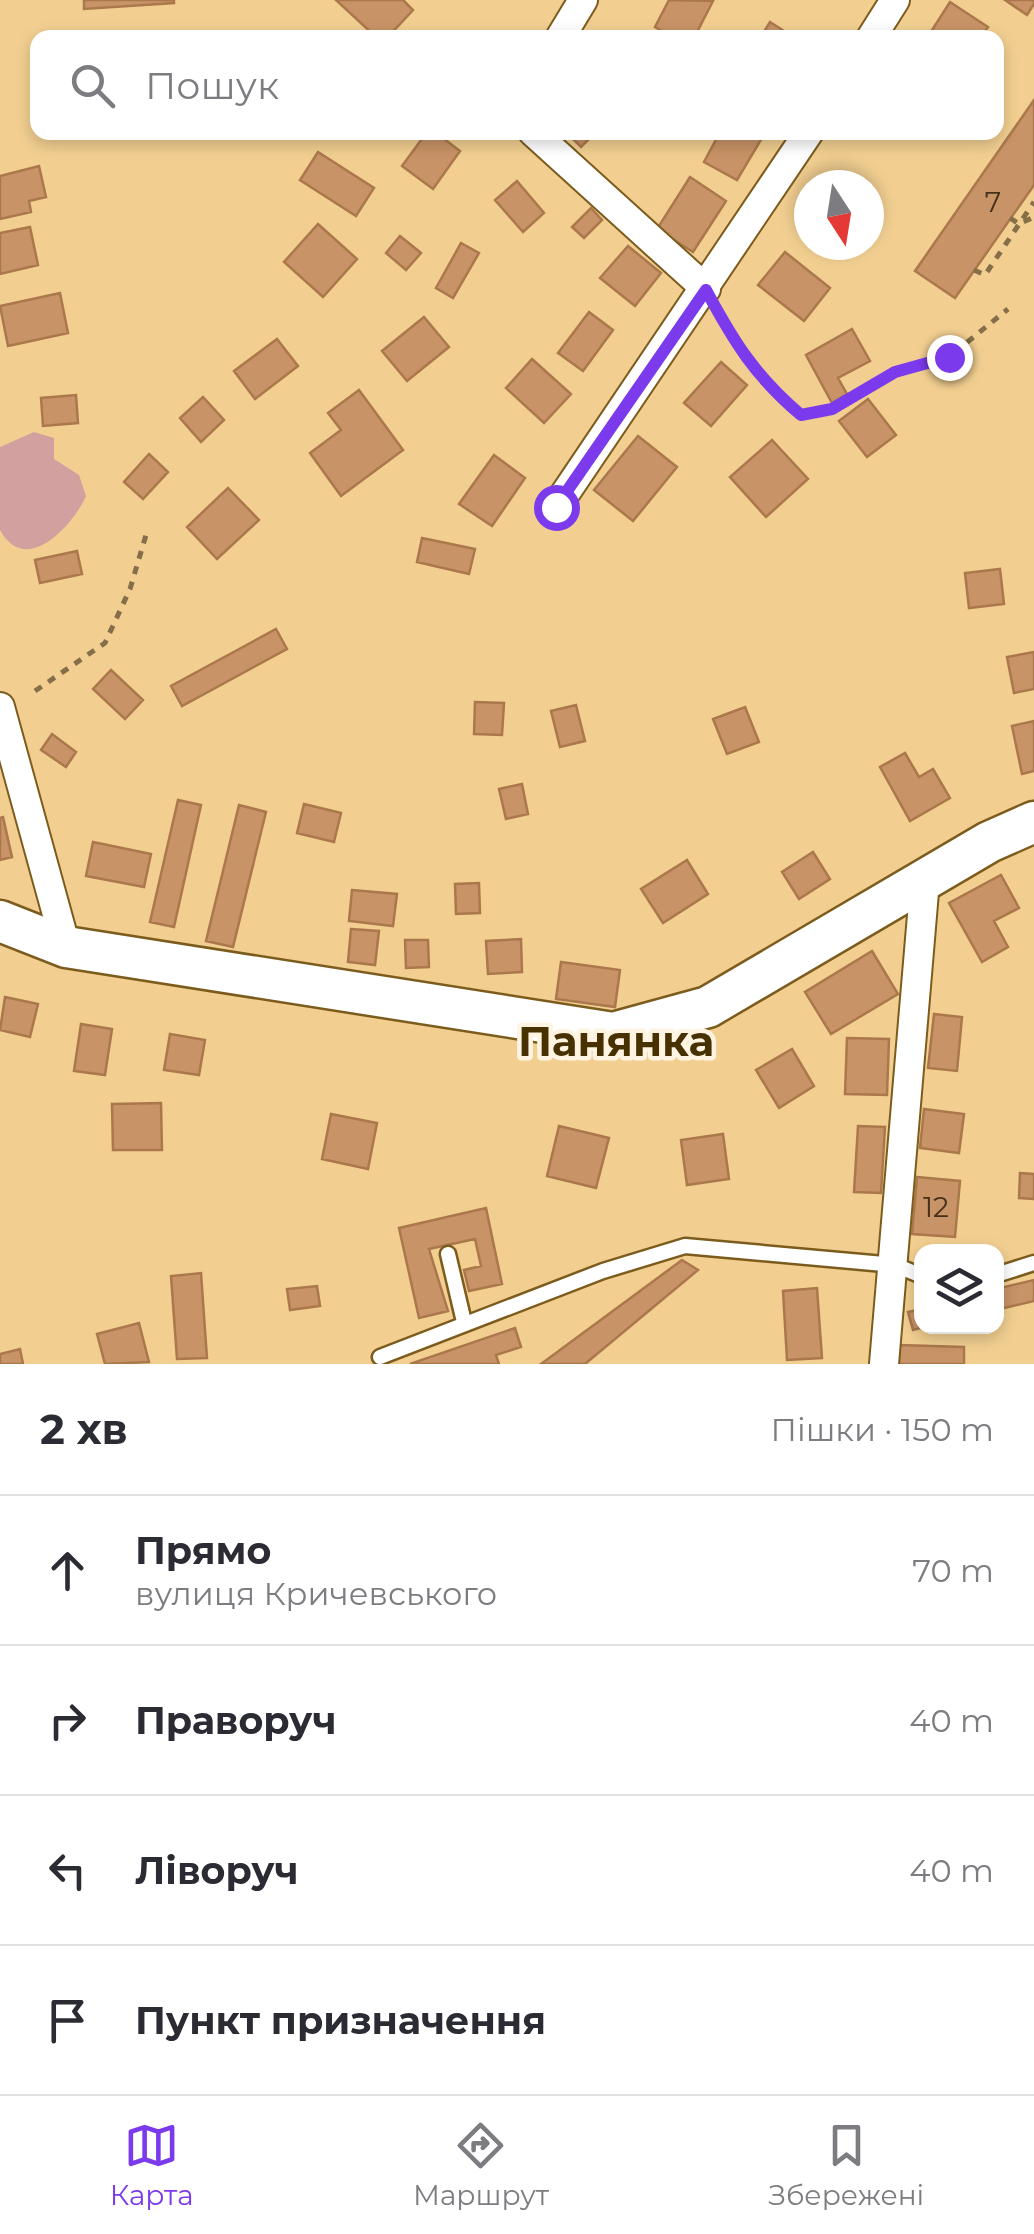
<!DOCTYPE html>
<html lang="uk">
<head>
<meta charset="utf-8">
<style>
  :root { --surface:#fff; --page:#f7f7f7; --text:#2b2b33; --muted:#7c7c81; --line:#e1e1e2; --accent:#7c3aed }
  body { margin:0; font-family:Montserrat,sans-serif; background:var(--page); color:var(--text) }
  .controls { position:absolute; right:30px; bottom:30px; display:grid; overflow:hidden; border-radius:20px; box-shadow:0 5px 15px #0003 }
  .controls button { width:90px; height:90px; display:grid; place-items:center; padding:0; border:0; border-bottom:2px solid var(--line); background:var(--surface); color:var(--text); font:50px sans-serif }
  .compass { position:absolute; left:794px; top:170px; width:90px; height:90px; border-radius:50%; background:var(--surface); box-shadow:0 5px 15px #0003; rotate:168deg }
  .stop { position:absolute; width:30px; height:30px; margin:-22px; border:8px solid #7c3aed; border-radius:50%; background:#fff }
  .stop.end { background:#7c3aed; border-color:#fff; box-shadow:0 2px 10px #0008 }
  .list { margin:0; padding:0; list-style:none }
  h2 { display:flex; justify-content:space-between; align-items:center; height:130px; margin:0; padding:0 40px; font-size:42px }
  h2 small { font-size:32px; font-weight:400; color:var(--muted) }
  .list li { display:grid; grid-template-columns:65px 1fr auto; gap:30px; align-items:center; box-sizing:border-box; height:150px; padding:0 40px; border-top:2px solid var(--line) }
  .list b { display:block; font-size:38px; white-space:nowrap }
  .list p { margin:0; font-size:32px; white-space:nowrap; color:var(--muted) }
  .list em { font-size:32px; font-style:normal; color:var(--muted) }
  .icon { flex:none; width:55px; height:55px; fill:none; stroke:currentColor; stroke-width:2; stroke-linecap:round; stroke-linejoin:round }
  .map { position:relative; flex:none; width:1034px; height:1364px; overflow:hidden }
  .search { position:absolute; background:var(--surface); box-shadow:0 5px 15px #0003; left:30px; right:30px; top:30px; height:110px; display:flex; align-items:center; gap:25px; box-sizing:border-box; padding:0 35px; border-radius:20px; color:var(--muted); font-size:38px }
  .sheet { height:730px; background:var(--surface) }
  nav { display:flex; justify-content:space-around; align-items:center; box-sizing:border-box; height:140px; border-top:2px solid var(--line); background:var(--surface); font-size:28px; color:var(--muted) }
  nav a { display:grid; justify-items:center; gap:5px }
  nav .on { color:var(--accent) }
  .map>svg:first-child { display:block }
  .green { fill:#d2a09e }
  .building { fill:#c89366; stroke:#ab784b; stroke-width:2.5 }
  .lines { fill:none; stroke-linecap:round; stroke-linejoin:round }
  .service-casing { stroke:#7c5c1d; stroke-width:19 }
  .minor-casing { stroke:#7c5c1d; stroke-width:32 }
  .secondary-casing { stroke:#7c5c1d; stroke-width:45 }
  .path { stroke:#856e48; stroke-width:5; stroke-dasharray:8 8; stroke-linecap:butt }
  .service { stroke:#fff; stroke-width:14 }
  .minor { stroke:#fff; stroke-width:28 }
  .secondary { stroke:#fff; stroke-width:40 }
  .route { stroke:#7c3aed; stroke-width:12 }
  .labels { text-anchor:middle; stroke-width:9; stroke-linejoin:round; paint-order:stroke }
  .number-label { font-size:28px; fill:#46301a }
  .district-label { font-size:42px; font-weight:bold; fill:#483100; stroke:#fff4e2 }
</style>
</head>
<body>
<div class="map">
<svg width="1034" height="1364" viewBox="0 0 1034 1364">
  <rect width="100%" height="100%" fill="#f2cf91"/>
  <path class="green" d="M 34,432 L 54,438 L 54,459 L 79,475 L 86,496 C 74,524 26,578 0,530 L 0,447 Z"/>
  <path class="building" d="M 84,0 L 174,0 L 174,3 L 84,9 Z
    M 336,0 L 403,0 L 413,10 L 387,38 L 377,38 Z
    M 669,0 L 713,1 L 694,38 L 675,38 L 655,27 Z
    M 1005,0 L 1034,0 L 1034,4 L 1027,15 Z
    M 950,2 L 988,27 L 980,38 L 927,38 Z
    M 770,22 L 795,38 L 760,38 Z
    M 1034,100 L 1034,185 L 955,298 L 915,271 Z
    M 427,132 L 435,132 L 460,151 L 433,189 L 402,166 Z
    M 566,132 L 596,132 L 581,147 Z
    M 720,132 L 751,132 L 762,138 L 737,180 L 704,162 Z
    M 318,152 L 374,188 L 356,216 L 300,180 Z
    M 39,166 L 46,197 L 29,201 L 31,212 L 0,219 L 0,176 Z
    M 690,177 L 726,201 L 693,252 L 657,229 Z
    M 517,181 L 544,213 L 523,232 L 495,200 Z
    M 869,197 L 879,205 L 869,219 Z
    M 591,208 L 602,220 L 584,238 L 572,227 Z
    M 318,224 L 357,259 L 323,297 L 284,262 Z
    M 30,227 L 38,265 L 0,274 L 0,233 Z
    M 400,236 L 421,253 L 406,270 L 386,253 Z
    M 461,243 L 479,253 L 453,298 L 436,288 Z
    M 628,246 L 661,273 L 635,306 L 600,278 Z
    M 785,252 L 830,288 L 804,321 L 758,285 Z
    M 60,293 L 68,333 L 8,346 L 0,306 Z
    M 589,312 L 613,330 L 583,371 L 558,353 Z
    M 424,317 L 449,347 L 407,381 L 382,351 Z
    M 852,329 L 870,361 L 838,378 L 847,394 L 832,403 L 806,355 Z
    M 277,339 L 298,366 L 255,399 L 234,371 Z
    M 532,359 L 571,394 L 544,423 L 506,388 Z
    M 721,362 L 747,385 L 711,426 L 684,403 Z
    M 359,390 L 403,450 L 341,496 L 310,453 L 341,430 L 328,413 Z
    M 76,395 L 78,423 L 43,426 L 41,398 Z
    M 203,397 L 224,420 L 201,442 L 180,418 Z
    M 868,399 L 896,435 L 867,457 L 839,421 Z
    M 638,436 L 677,467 L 633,521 L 594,490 Z
    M 772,440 L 808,479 L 766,517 L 730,477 Z
    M 149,454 L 168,472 L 143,499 L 124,482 Z
    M 494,455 L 525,478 L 492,526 L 459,504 Z
    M 228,488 L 259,520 L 217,559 L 187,527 Z
    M 422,538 L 475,549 L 469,574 L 417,562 Z
    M 77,551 L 82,574 L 40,583 L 35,560 Z
    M 1000,569 L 1004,604 L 969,608 L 965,573 Z
    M 276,629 L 287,649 L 182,706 L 171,686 Z
    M 1034,652 L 1034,689 L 1014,693 L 1007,657 Z
    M 111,670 L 143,700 L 125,719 L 93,689 Z
    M 475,702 L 504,703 L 502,735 L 474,734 Z
    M 576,705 L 585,741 L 560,747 L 551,711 Z
    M 745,707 L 759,742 L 727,754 L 713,719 Z
    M 1034,721 L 1034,771 L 1022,774 L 1012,726 Z
    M 52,734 L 76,752 L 66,767 L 41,750 Z
    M 905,753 L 919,777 L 933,769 L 950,798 L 910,821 L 880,767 Z
    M 522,784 L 528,814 L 506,819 L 499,789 Z
    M 178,800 L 201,805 L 174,927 L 150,922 Z
    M 304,804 L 341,813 L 334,842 L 297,833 Z
    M 239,805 L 266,812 L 233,947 L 206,941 Z
    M 3,817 L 12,857 L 0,860 L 0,818 Z
    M 93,842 L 151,854 L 144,887 L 86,876 Z
    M 813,852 L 830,879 L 799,899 L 782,872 Z
    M 687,860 L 708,894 L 663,923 L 641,889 Z
    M 1001,875 L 1019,908 L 994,921 L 1008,947 L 982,962 L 949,903 Z
    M 479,883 L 480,913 L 456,914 L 455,884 Z
    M 352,890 L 397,894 L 393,926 L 349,921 Z
    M 351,929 L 379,931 L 375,965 L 348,962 Z
    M 521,939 L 522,972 L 488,974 L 486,941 Z
    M 405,940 L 428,940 L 429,967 L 406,968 Z
    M 872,951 L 898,994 L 831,1034 L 805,992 Z
    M 561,962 L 620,970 L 615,1007 L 556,999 Z
    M 5,997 L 38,1004 L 30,1037 L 0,1030 Z
    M 934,1014 L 962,1017 L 957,1071 L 928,1068 Z
    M 81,1024 L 112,1029 L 105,1075 L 74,1071 Z
    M 170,1034 L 205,1040 L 199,1075 L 164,1070 Z
    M 847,1038 L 889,1039 L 887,1095 L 845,1094 Z
    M 792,1049 L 814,1086 L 779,1108 L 756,1070 Z
    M 161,1103 L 162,1150 L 113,1150 L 112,1104 Z
    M 924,1109 L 964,1114 L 959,1153 L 920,1148 Z
    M 331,1114 L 377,1123 L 368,1169 L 322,1159 Z
    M 559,1126 L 609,1138 L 596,1188 L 547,1176 Z
    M 858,1126 L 885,1127 L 881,1193 L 854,1192 Z
    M 723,1134 L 729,1179 L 687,1185 L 681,1140 Z
    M 1020,1173 L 1034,1174 L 1034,1199 L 1019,1198 Z
    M 917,1177 L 960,1181 L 955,1237 L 912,1234 Z
    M 486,1208 L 502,1284 L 469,1291 L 464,1270 L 481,1266 L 475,1239 L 429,1249 L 448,1311 L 419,1318 L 399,1228 Z
    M 682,1260 L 698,1270 L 585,1364 L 541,1364 Z
    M 201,1273 L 207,1358 L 177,1359 L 171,1276 Z
    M 1034,1280 L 1034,1301 L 996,1310 L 996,1289 Z
    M 317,1286 L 320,1306 L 290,1310 L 287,1289 Z
    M 817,1288 L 822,1358 L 787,1360 L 783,1291 Z
    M 922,1309 L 922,1326 L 928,1326 L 913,1330 L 908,1312 Z
    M 139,1323 L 149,1362 L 105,1364 L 97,1334 Z
    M 515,1328 L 521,1347 L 496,1355 L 499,1364 L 410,1364 Z
    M 899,1345 L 964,1347 L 964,1364 L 899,1364 Z
    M 20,1349 L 23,1364 L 0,1364 L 0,1354 Z"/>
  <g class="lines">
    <g class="service-casing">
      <path id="service" d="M 448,1254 L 464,1322
        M 996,1275 L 1034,1263
        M 380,1357 L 603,1271 L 685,1246 L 895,1265 L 922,1276"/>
    </g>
    <g class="minor-casing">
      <path id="minor" d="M 560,38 L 583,0
        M 871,38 L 895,0
        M 533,132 L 706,289
        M 556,507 L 809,132
        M 0,707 L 66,947
        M 884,1364 L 925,880"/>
    </g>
    <g class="secondary-casing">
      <path id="secondary" d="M 0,921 L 66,947 L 613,1033 L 708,1007 L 989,842 L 1034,822"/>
    </g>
    <path class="path" d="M 1010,218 L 1019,224 L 1034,217
      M 974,270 L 985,275 L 1034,202
      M 717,310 L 763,383 L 801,415 L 832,409 L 895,372 L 949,357 L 1008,309
      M 35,691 L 105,643 L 130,589 L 146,535"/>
    <use href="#service" class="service"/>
    <use href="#minor" class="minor"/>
    <use href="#secondary" class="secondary"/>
  </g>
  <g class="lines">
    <path class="route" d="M 556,507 L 706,290 C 734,342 755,376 801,415 L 832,409 L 895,372 L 949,357"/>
  </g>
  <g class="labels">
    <g class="number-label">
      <text x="993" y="212">7</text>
      <text x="936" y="1217">12</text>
    </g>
    <g class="district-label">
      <text x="616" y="1056">Панянка</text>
    </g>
  </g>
</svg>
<div class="controls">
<button><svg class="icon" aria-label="layers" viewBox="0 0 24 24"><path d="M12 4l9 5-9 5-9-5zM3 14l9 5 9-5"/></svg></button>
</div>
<svg class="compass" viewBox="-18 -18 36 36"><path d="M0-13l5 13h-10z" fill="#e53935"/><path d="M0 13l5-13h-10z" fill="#7c7c81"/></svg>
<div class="stop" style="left:556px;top:507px"></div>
<div class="stop end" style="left:949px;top:357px"></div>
<div class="search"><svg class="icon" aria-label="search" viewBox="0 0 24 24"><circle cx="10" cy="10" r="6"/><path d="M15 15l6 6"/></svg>Пошук</div>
</div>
<section class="sheet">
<h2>2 хв<small>Пішки · 150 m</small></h2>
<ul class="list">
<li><svg class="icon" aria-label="ahead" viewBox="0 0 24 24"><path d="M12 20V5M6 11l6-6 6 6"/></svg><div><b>Прямо</b><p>вулиця Кричевського</p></div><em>70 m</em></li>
<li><svg class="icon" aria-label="right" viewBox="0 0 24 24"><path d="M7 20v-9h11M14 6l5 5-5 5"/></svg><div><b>Праворуч</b></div><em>40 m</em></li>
<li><svg class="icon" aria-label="left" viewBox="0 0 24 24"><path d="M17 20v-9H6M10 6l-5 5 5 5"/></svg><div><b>Ліворуч</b></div><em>40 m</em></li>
<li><svg class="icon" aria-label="arrive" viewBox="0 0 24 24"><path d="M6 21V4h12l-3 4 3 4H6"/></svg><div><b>Пункт призначення</b></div></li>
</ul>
</section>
<nav>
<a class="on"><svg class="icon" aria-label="map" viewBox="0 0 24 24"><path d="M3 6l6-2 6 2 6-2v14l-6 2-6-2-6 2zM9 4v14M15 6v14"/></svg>Карта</a>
<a><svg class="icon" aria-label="directions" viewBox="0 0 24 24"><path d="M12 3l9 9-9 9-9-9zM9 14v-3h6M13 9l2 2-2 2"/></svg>Маршрут</a>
<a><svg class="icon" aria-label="saved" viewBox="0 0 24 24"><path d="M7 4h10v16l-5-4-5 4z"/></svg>Збережені</a>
</nav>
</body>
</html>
